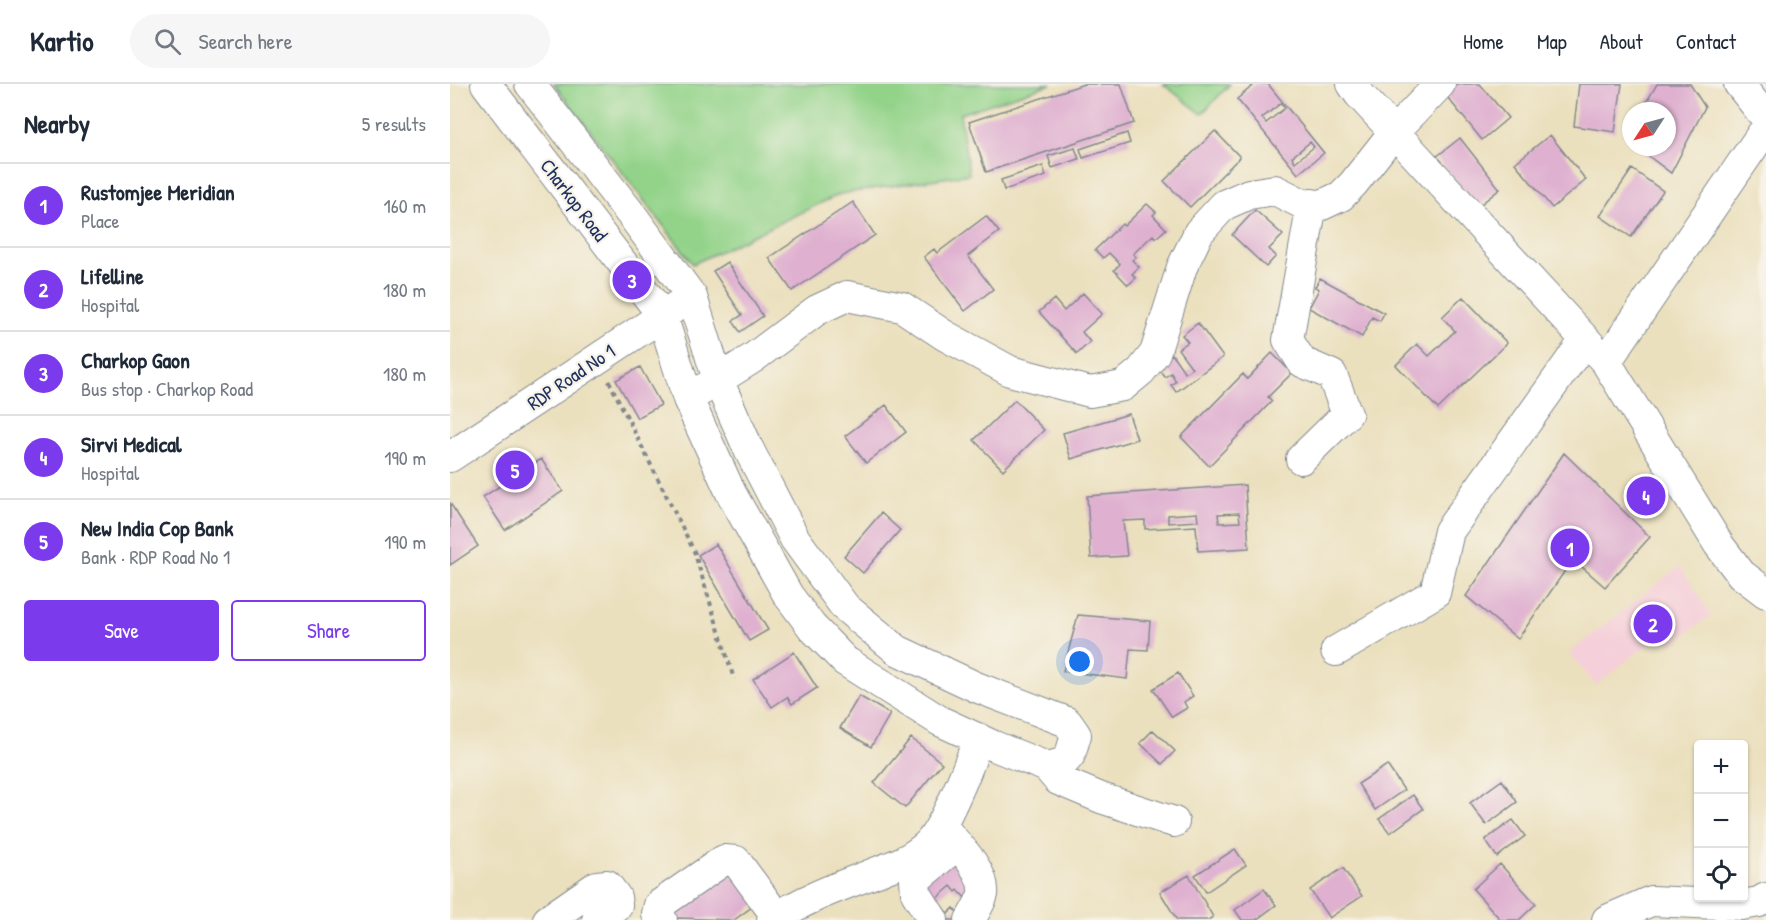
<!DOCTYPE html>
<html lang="en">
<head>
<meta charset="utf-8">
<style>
  :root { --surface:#fff; --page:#f6f6f7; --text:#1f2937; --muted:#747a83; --line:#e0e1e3; --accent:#7c3aed }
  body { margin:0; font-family:"Patrick Hand",sans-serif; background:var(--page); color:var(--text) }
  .controls { position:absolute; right:18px; bottom:18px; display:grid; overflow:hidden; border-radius:6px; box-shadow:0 2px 4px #0004 }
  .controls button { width:54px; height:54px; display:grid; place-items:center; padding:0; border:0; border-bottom:2px solid var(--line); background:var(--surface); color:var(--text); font:30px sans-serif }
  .compass { position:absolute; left:1172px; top:18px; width:54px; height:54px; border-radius:50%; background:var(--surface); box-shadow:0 2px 4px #0004; rotate:234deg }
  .you { position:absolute; left:630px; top:578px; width:21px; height:21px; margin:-15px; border:4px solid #fff; border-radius:50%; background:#1a73e8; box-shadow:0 0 0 9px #1a73e833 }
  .badge { display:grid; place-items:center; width:39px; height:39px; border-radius:50%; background:var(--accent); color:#fff; font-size:20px; font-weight:700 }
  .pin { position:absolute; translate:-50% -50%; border:3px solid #fff; box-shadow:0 2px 6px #0006 }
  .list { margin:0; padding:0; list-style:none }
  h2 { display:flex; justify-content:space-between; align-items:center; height:78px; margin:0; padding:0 24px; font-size:26px }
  h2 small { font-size:20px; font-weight:400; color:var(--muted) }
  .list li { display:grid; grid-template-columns:39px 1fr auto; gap:18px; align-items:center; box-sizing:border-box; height:84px; padding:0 24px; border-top:2px solid var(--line) }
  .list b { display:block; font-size:22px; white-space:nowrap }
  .list p { margin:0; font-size:20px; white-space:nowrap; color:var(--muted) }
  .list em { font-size:20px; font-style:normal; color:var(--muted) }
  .actions { display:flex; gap:12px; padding:18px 24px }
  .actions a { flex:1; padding:14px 0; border:2px solid var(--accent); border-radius:6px; text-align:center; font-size:21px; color:var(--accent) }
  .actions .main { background:var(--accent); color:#fff }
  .icon { flex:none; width:33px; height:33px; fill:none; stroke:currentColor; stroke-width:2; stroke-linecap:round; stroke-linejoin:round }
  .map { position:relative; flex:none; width:1316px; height:836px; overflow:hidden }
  header { display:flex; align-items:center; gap:36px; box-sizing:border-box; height:84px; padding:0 30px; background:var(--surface); border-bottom:2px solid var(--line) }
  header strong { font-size:28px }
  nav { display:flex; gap:33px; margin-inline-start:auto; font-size:21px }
  .search { width:420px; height:54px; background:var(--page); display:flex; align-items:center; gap:15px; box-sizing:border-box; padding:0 21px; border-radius:33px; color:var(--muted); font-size:22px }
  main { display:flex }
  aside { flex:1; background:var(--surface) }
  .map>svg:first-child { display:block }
  .built { fill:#f5cfd9 }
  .green { fill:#93d389; stroke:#578174; stroke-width:1.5 }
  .building { fill:#dfb0d0; fill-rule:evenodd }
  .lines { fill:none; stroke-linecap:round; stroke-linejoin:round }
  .minor-casing { stroke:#83888e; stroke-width:32 }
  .path { stroke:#83888e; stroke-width:4; stroke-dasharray:4.5 4.5; stroke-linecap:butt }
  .minor { stroke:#fff; stroke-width:30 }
  .labels { text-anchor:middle; stroke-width:4.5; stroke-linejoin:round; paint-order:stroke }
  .street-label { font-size:20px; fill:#1b2f5e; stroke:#f7f3e8 }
</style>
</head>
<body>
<header>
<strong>Kartio</strong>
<div class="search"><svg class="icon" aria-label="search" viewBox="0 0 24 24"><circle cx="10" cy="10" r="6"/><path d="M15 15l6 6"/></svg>Search here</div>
<nav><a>Home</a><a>Map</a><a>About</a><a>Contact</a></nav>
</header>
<main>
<aside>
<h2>Nearby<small>5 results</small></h2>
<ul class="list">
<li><span class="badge">1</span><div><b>Rustomjee Meridian</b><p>Place</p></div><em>160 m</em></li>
<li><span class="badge">2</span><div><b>Lifelline</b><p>Hospital</p></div><em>180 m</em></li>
<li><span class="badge">3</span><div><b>Charkop Gaon</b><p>Bus stop · Charkop Road</p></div><em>180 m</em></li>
<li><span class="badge">4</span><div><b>Sirvi Medical</b><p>Hospital</p></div><em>190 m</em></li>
<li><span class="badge">5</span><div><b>New India Cop Bank</b><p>Bank · RDP Road No 1</p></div><em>190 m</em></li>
</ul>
<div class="actions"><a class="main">Save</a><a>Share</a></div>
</aside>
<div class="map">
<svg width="1316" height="836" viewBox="0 0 1316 836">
  <rect width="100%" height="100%" fill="#f7f3e8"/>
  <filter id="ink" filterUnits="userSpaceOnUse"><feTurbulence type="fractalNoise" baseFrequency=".0167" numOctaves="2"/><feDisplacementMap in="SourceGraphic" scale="12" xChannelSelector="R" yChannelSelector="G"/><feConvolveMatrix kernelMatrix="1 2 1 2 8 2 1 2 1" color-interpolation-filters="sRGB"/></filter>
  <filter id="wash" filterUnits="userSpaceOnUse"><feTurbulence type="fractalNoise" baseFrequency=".008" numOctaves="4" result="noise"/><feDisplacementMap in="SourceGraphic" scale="24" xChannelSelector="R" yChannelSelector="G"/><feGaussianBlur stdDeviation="1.35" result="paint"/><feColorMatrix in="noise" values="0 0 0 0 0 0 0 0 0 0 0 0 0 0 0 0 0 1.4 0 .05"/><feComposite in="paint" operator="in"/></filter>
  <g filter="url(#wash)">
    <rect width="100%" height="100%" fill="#ebe0be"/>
    <path class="built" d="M 1230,482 L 1261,531 L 1222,560 L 1212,549 L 1146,601 L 1119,569 Z"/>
    <path class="green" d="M 104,0 L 601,0 L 510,30 L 519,90 L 390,110 L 243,180 Z
      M 713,0 L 780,0 L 752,30 Z"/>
    <g id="blocks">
      <path class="building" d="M 634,0 L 671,0 L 684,39 L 536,88 L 519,38 Z
        M 805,0 L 818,0 L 874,69 L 848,90 L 787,15 ZM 831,19 L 835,24 L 816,39 L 812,34 ZM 860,58 L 864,63 L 845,78 L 842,73 Z
        M 1003,0 L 1030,0 L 1058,34 L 1032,56 L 993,8 Z
        M 1129,0 L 1172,0 L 1165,48 L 1124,42 Z
        M 1207,0 L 1240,0 L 1255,23 L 1221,89 L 1193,68 L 1196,63 L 1217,63 L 1217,27 L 1210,27 L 1197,17 Z
        M 765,47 L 790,73 L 740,123 L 714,97 Z
        M 677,49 L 680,59 L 633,74 L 630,65 Z
        M 1100,51 L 1136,96 L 1102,124 L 1065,79 Z
        M 1010,54 L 1050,105 L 1027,123 L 986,73 Z
        M 625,64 L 629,75 L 602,84 L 598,72 Z
        M 593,82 L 596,92 L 554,106 L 551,96 Z
        M 1182,85 L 1213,107 L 1181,153 L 1150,132 Z
        M 403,118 L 425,151 L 342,207 L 319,174 Z
        M 697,120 L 706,128 L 703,131 L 716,145 L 706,154 L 703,151 L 683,170 L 686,173 L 682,176 L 689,183 L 682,190 L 686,194 L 678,201 L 664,186 L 670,180 L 659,169 L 653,174 L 645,166 L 672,140 L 674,142 Z
        M 805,126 L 833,151 L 819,165 L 826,172 L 816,183 L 782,151 Z
        M 536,132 L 549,148 L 518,172 L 543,205 L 515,227 L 474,173 L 484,165 L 487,169 Z
        M 277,178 L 313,232 L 290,248 L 283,237 L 292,231 L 263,187 Z
        M 870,194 L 934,229 L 930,237 L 922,233 L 912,253 L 859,224 L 869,205 L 865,203 Z
        M 633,209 L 652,230 L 632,248 L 640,258 L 627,270 L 589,228 L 604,215 L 614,227 Z
        M 1013,213 L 1057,259 L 988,325 L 946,281 L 967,260 L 979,272 L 1005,247 L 992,233 Z
        M 748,239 L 773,273 L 726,308 L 721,301 L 726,297 L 721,289 L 715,293 L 706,282 L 722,270 L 735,289 L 742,284 L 728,265 L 738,258 L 732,251 Z
        M 822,269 L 842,289 L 818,313 L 822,317 L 759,382 L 731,353 L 793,290 L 797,295 Z
        M 190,283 L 211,321 L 187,334 L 166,296 Z
        M 565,316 L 594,346 L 553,386 L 524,356 Z
        M 436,321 L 456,348 L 416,379 L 395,352 Z
        M 679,330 L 687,355 L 621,375 L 613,349 Z
        M 1114,369 L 1200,453 L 1155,503 L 1123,475 L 1068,555 L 1016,512 Z
        M 91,375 L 113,407 L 55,446 L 33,413 Z
        M 795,401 L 799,464 L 748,467 L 746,442 L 695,445 L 695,436 L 673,437 L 677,472 L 641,474 L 637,412 ZM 747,429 L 748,437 L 718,439 L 718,431 ZM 789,429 L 790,438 L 769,439 L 768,430 Z
        M 0,419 L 28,462 L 0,481 Z
        M 431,429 L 450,446 L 413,489 L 394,472 Z
        M 266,460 L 318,546 L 299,557 L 248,471 Z
        M 628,531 L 700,537 L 698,566 L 680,565 L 677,595 L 613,587 Z
        M 344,568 L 367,604 L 342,620 L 337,613 L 322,623 L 303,595 Z
        M 728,589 L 743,612 L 734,618 L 737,624 L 722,633 L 703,605 Z
        M 409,612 L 440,630 L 421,663 L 390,644 Z
        M 703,646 L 725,667 L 712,680 L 690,659 Z
        M 461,654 L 492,679 L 455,724 L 424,699 Z
        M 937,681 L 954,706 L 925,726 L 908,700 Z
        M 1052,696 L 1067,718 L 1036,741 L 1020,719 Z
        M 963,711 L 973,725 L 940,749 L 929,735 Z
        M 1063,736 L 1075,752 L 1047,773 L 1035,756 Z
        M 785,765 L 796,781 L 756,808 L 745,791 Z
        M 510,773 L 528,804 L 516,815 L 508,806 L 506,808 L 501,802 L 486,815 L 498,830 L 504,824 L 513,836 L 496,836 L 470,797 Z
        M 1050,780 L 1086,820 L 1069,836 L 1051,836 L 1023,805 Z
        M 275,783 L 306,820 L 284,836 L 229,834 L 218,836 L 213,829 Z
        M 893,784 L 912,812 L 879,834 L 860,806 Z
        M 739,791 L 763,833 L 758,836 L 727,836 L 710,808 Z
        M 814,805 L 826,821 L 806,836 L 792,836 L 785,826 Z"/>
    </g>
  </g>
  <g filter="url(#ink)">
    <use href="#blocks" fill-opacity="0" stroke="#83888e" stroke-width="1.5"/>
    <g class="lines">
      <g class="minor-casing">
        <path id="minor" d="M 36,0 L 212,231 L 238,315 L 281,409 L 338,511 L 362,543 L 395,577 L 490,637 L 544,662 L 597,683 L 613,679 L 620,671 L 626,651 L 617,638 L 526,603 L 447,566 L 395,523 L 345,455 L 299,366 L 268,296 L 242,213 L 184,134 L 80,0
          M 902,0 L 909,10 L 1156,278 L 1269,461 L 1291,490 L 1316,509
          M 1289,0 L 1316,34
          M 1156,278 L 1316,44
          M 252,306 L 303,274 L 367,226 L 397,212 L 452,223 L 494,251 L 560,287 L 640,308 L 673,302 L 691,287 L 705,269 L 732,183 L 749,148 L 774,121 L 799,110 L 825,106 L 853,120 L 872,121 L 891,112 L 903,100 L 944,48 L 990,0
          M 0,373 L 227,222
          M 851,375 L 897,330 L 882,291 L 852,278 L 838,256 L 862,120
          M 886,567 L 985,509 L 999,447 L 1135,256
          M 597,683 L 608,696 L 651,714 L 724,738
          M 491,742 C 505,758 536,787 533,810 C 531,818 524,829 520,836
          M 98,836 L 147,802 L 157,801 L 166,813 L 167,821 L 147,836
          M 212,836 L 207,830 L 209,821 L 274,776 L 286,777 L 327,833
          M 322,836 C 351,817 382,805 414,793 C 436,784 458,778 476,762 C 493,747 521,678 528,654
          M 483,836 L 466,809 L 465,796 L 496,770
          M 1157,836 L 1201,817 L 1292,821 L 1309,818 L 1316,814"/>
      </g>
      <path class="path" d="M 159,297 L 244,467 L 284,595"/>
      <use href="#minor" class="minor"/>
    </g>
  </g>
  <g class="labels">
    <g class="street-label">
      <text transform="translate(124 116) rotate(53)" y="7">Charkop Road</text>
      <text transform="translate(121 293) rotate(-34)" y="7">RDP Road No 1</text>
    </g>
  </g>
</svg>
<div class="controls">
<button>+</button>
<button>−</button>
<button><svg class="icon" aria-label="locate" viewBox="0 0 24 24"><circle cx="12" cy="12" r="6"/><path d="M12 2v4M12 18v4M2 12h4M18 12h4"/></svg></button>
</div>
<svg class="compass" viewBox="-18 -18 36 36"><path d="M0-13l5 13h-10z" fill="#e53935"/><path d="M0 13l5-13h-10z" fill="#747a83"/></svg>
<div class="you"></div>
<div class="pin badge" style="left:1120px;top:464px">1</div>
<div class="pin badge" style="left:1203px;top:540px">2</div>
<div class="pin badge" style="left:182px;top:196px">3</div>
<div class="pin badge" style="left:1196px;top:412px">4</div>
<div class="pin badge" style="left:65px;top:386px">5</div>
</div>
</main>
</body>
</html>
